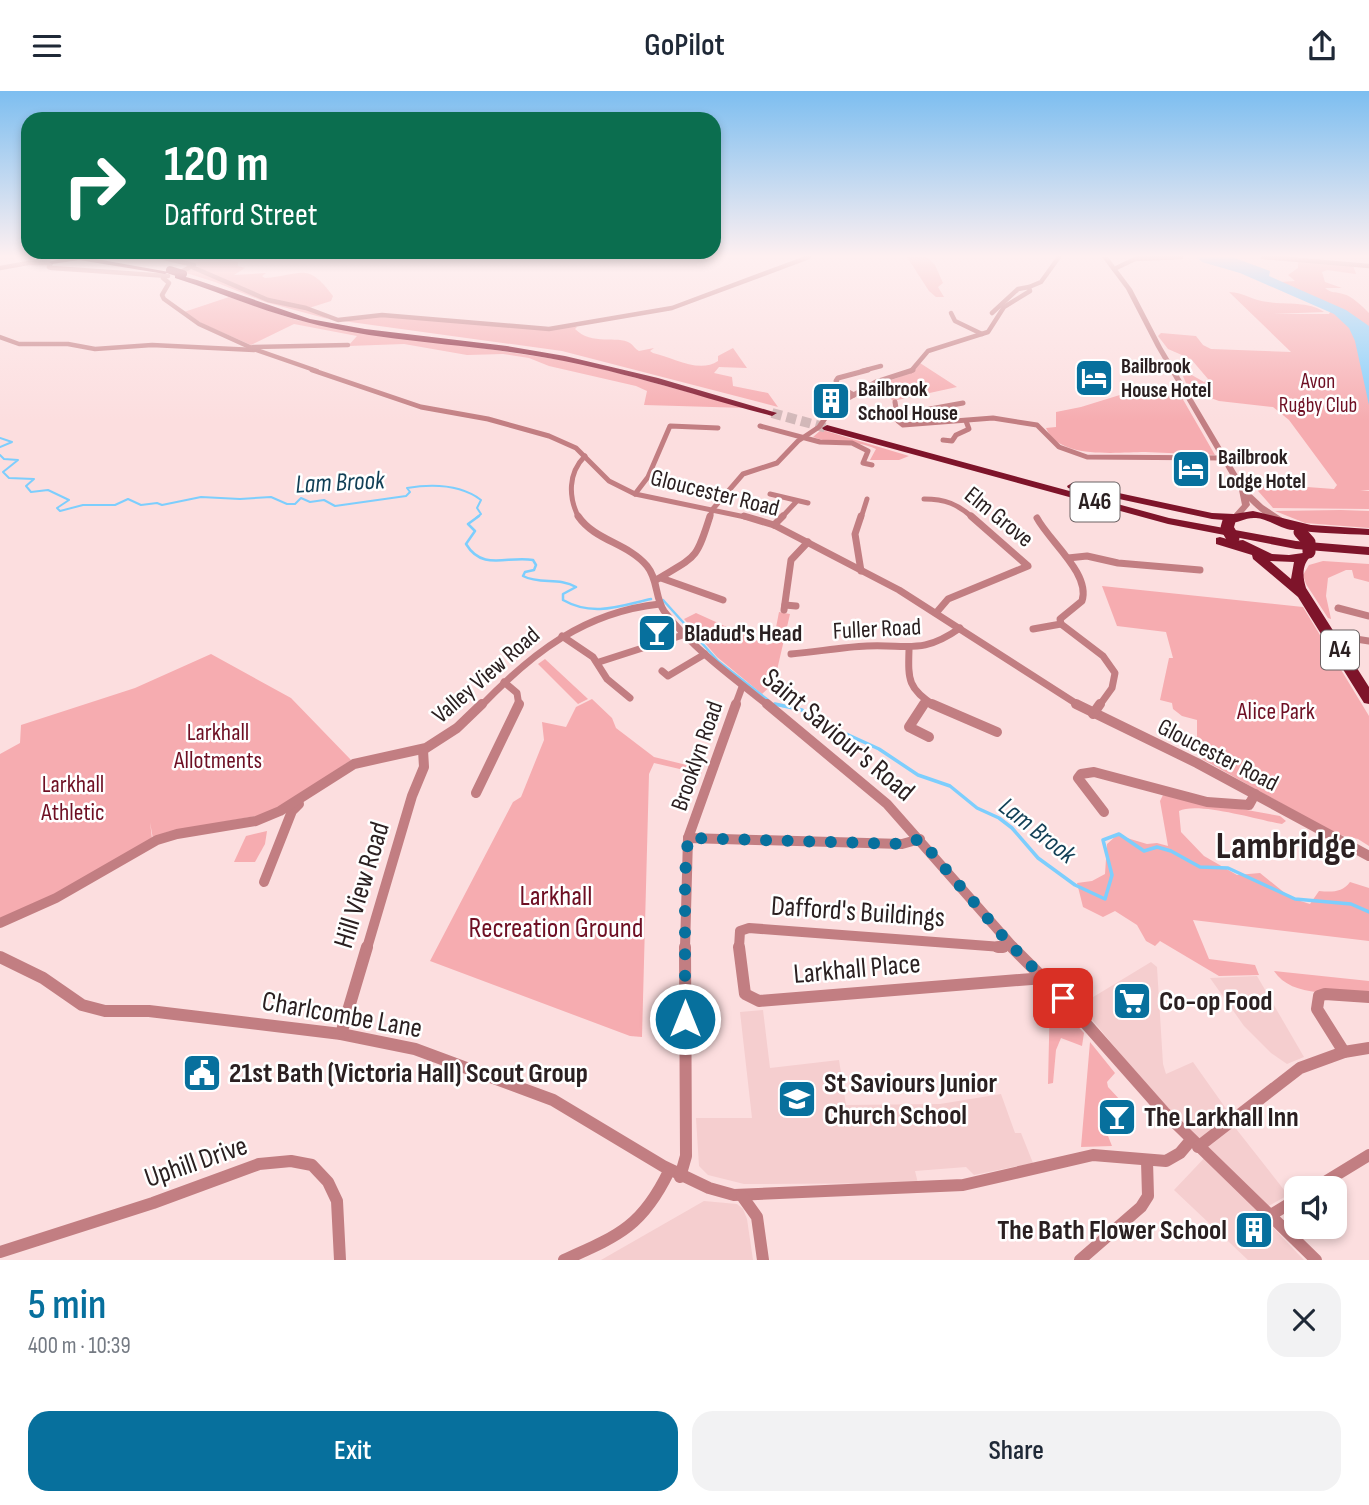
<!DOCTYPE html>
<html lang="en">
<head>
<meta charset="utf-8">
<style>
	:root { --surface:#fff; --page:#f2f2f3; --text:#1f2937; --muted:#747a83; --accent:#07709d }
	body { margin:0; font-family:"Sofia Sans Condensed",sans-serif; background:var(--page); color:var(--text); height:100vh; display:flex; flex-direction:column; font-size:26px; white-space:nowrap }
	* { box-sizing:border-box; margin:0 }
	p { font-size:23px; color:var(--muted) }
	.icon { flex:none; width:38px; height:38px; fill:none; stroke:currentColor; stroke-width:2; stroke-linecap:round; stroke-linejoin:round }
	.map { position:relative; height:1169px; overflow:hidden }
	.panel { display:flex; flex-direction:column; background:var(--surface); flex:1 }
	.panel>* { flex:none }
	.hud { position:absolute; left:21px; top:21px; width:700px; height:147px; border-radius:21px; box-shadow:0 4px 10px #0003; background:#0b6e4f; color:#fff; overflow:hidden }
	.buttons { position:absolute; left:1284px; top:1085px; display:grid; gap:14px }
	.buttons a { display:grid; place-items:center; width:63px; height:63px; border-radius:14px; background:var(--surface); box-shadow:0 4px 10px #0003; font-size:35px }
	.pin { position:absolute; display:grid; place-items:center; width:60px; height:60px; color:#fff; margin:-30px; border-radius:14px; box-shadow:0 4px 10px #0006 }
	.me { position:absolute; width:77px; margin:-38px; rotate:0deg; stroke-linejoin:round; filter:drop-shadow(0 0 5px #0008) }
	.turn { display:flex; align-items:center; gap:24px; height:147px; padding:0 28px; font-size:32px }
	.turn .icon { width:91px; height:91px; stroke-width:2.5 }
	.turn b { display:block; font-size:49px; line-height:60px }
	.round { display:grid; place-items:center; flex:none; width:74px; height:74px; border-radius:21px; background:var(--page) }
	.overview { display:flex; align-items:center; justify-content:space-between; height:119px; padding:0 28px }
	h1 { font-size:42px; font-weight:600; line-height:52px; color:var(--accent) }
	.cta { display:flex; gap:14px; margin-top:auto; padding:14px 28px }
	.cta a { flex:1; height:80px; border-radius:21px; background:var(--accent); color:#fff; font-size:28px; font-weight:600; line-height:80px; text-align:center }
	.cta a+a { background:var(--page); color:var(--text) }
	header { display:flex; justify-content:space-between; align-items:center; height:91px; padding:0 28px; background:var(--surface); font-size:32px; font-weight:600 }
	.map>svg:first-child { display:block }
	.built { fill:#f5cecf }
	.green { fill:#f6acb0 }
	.water { fill:#7dcefd }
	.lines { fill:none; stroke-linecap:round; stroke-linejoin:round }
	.stream-far2 { stroke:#7dcefd; stroke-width:2 }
	.stream-far1 { stroke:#7dcefd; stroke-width:2.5 }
	.stream { stroke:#7dcefd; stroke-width:3.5 }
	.trunk-tunnel { stroke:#d2b8b9; stroke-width:10; stroke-dasharray:10 5; stroke-linecap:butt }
	.minor-far4 { stroke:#c27e82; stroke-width:4.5 }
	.minor-far3 { stroke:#c27e82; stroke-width:5 }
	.minor-far2 { stroke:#c27e82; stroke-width:7 }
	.minor-far1 { stroke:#c27e82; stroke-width:10 }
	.minor { stroke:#c27e82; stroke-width:12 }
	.tertiary { fill:#c27e82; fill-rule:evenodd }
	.trunk { fill:#7e142a; fill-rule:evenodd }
	.trunk-bridge-far1 { stroke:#7e142a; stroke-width:8 }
	.trunk-bridge { stroke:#7e142a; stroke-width:13 }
	.route { stroke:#07709d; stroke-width:12; stroke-dasharray:0 21.6 }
	.labels { text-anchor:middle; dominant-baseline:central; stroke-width:5; stroke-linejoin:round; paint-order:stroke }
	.far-poi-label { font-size:21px; font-weight:bold; fill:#2b2021; stroke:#fff; text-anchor:start }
	.far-park-label { font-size:21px; fill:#6e0f23; stroke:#fff }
	.shield { fill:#fff; stroke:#6b6364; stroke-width:2 }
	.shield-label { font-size:23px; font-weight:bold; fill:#2b2021 }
	.street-label { font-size:24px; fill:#2b2021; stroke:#fff }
	.poi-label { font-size:24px; font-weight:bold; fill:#2b2021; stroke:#fff; text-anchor:start }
	.park-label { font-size:24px; fill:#6e0f23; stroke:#fff }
	.water-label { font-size:26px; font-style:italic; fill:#113f56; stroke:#fff }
	.near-street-label { font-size:28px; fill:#2b2021; stroke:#fff }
	.near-park-label { font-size:28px; fill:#6e0f23; stroke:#fff }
	.near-poi-label { font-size:28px; font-weight:bold; fill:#2b2021; stroke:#fff; text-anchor:start }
	.near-district-label { font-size:38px; font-weight:bold; fill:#2b2021; stroke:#fff }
</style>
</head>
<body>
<header><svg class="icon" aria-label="menu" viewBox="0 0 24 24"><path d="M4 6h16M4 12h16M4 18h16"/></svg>GoPilot<svg class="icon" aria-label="share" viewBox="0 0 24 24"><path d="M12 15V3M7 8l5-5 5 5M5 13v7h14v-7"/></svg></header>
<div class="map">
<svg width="1369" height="1169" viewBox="0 0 1369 1169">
	<rect width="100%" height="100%" fill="#fcdedf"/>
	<g class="built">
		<polygon points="1151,871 1157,876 1163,973 1166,983 1193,971 1227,1019 1237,1039 1288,1104 1258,1121 1304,1169 1248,1169 1174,1099 1210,1061 1147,995 1080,914"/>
		<polygon points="1257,885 1304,966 1287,973 1271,962 1244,935 1210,887"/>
		<polygon points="763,919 770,977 839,969 846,1014 940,1013 1001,1003 1015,1042 1021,1042 1033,1072 974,1084 966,1076 915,1080 918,1092 744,1093 708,1084 699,1075 696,1027 752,1027 740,921"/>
		<polygon points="704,1110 737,1113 743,1118 747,1128 753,1169 601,1169"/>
	</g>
	<g class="green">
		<path d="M172,166C195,166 217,166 238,171V175L245,177L234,184L266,182L262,185L265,187C303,184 307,170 333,205L331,210L309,217L328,228L265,211L215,191L183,181L200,176Z"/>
		<polygon points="907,166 927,166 935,174 943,192 938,196 944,206 936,206 929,200"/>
		<path d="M1298,171L1353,174L1356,183L1327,179L1322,181L1325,191L1342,197H1325C1332,203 1335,200 1343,203C1352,205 1362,215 1369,222V237L1281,191L1295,190L1288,184L1298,177Z"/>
		<path d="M1229,201C1244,201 1253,210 1268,211C1286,214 1308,210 1324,221L1273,223H1329L1331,219L1354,239L1369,300V399L1360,400H1369V418L1273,417L1251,392L1334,398L1337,394L1289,329L1273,316L1219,310L1189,299L1182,283H1190L1204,291L1208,288L1191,268L1168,258L1158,245L1161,242L1196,245L1203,254L1211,258L1291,261Z"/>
		<polygon points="229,206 296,229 581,272 747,317 644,314 647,300 636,295 549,275 529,267 503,263 467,264 404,253 348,255 357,245 294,233 251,254 203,233 184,221"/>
		<path d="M385,225L540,238L574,235L577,236L575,238C592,255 617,244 630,252C633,254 635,258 639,260L654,257L650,260L653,262C672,266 699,283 718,270V265L733,257L747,277L719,276L714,282L732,286L733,295L768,302L778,316L562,260L343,230Z"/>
		<path d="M920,272L957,296L893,310L886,303L865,306L860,302C877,291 910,287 920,272Z"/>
		<path d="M1123,303L1181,305L1215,364C1192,363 1169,362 1145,361C1118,361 1059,369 1046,337L1056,336V321L1081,316Z"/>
		<path d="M821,339L826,340L909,365L899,369H870L876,358C855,348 833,354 813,346Z"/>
		<polygon points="1341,419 1369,420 1369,437 1305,432 1275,420"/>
		<polygon points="1323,470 1369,473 1369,491 1354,487 1352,479 1346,479 1328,487 1326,505 1331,528 1328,527 1306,493 1303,484 1309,474"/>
		<polygon points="1102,495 1303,516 1369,625 1369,755 1358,748 1336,743 1202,668 1210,658 1197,646 1197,629 1182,625 1173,618 1172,612 1160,609 1169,567 1173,567 1166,541 1117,535"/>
		<polygon points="779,521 790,523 774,592 762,603 717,566 684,528 696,522 767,554 773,552"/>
		<polygon points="211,563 291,607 351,669 296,707 262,724 167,741 153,748 150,731 152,748 65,800 0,828 0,663 20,652 21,634 135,597"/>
		<polygon points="545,568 588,608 578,613 538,573"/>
		<polygon points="592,608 612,627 616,637 654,666 703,678 701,683 654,672 649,683 642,946 630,945 430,870 513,711 521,706 544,649 542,631 566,636 576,616"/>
		<path d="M1163,704L1280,725L1286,730L1282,733C1259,729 1197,710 1179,720L1181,741L1204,765L1237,784L1260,782L1291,807L1310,813L1319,800C1331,801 1342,802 1350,791L1369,797V850L1193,829L1209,868L1255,874L1259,884L1219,885L1160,850L1155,855L1146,850L1137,834L1115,820L1103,826L1083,816L1077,792L1092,790L1105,783L1107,753L1117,744L1147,753L1157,752L1168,755L1160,710Z"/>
		<polygon points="267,740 265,753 255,771 234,771 246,745"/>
		<path d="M1274,880L1369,890V903C1340,901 1292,908 1274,880Z"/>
		<polygon points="1050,905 1084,942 1082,955 1061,947 1056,959 1053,992 1048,993"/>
		<polygon points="1090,951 1115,982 1107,991 1108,996 1135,1025 1136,1038 1110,1037 1112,1043 1108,1045 1112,1055 1081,1056"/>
	</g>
	<polygon class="water" points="1197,166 1232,166 1270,180 1269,185 1346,219 1369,235 1369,314 1355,250 1349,237 1334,223 1240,182 1202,171"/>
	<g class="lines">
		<g class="stream-far2">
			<polyline points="0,347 12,351 0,356"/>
			<path d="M0,364L4,368L18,369L3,381L9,387L34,388L26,395L31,401L48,399L69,409L57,417L60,420L83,414H115L128,408L141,414L157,412L162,414L201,406L240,408L271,406L287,413H295L301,407L310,411L324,409L335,415L406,405L410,401L407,397C432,393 461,394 481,409L477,417L481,423L476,427"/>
		</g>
		<g class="stream-far1">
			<path d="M479,425L468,433L475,440L466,453C483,481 508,464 533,469L536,474L534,479L525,481L523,485C540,494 559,486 576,496L563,503V509C593,526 620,515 651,508"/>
			<polyline points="663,509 718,570 768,609"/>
			<polyline points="774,613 783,615"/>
		</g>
		<polyline class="stream" points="775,613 802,619 820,631 879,658 918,684 950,695 977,717 999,727 1012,737 1038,767 1075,794 1105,808 1112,784 1103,749 1119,743 1144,760 1157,756 1171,760 1200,776 1228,777 1295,808 1351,813 1369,821"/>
		<polyline class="trunk-tunnel" points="772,322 827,337"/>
		<g class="minor-far4">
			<polyline points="160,166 194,174 181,181"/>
			<polyline points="1263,166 1369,175"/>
			<polyline points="192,176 268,209 306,217 338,229 382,224 549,238 672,217 809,166"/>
			<polyline points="0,177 28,172 51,172 49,176 52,177 168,185"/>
			<polyline points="1114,178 1135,168 1181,166"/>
			<polyline points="163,187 169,192 162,204 164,208 199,233 254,258 317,280"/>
			<polyline points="951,222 955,230 982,243"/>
			<polyline points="992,222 1018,198 1029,196"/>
			<polyline points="0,246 19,253 68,253 95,258 152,254 254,259"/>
			<polyline points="253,256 348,254"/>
			<polyline points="862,280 881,275"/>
			<polyline points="911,280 928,260 988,241 1004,216 1030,200 1029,196 1041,191 1059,166"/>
		</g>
		<g class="minor-far3">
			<polyline points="312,279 421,316 488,328 549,345 576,357 609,390 635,403 750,427"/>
			<polyline points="854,304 839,296 836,290 838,287 868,279"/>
			<polyline points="895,311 898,330 903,334 993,327 1037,334 1059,356 1087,366 1224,367"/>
			<polyline points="897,324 963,312"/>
			<polyline points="760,335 820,351 852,352 868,360 863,372 872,374"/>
			<polyline points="943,349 952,350 956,344 969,338 966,330"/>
			<polyline points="635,403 648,386 670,335 718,337"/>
			<polyline points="770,403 808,412"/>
			<path d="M924,408C945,408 958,413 973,427"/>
			<path d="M579,427C568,406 568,382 585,365"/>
			<polyline points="710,427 712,419 743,383 777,372 798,350 819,336 833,316 876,291 913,279"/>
			<polyline points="781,427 796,411"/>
			<polyline points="861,427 867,408"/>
		</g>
		<g class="minor-far2">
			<path d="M578,425C595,450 628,452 647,475C658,488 655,507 664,520C692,557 733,587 769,615"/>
			<polyline points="744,425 774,434 899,499 1080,615"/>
			<path d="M1037,427C1049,450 1091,483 1082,510L1060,528L1061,533L1103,565L1115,582L1112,597L1099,615"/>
			<polyline points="774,434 783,425"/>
			<polyline points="1068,467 1087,465 1118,472 1200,479"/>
			<polyline points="861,480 855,443 861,425"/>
			<polyline points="661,487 723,509"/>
			<path d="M656,489C696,465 696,470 710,425"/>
			<polyline points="785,514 796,515"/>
			<polyline points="1338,517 1369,525"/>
			<polyline points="784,519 791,469 808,451"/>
			<polyline points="936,522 948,508 1028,475 971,425"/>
			<polyline points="1033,538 1061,533"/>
			<polyline points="562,545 593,566 607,588 630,607"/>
			<polyline points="1343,546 1369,550"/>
			<path d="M909,559C908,589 908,598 935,615"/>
			<path d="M791,563C816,561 842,556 867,555C908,553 922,564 960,537"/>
			<polyline points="599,571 686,543"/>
			<polyline points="662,580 668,585 705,563"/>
			<polyline points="504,591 517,602 519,615"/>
			<path d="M481,615C532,562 584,521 660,513"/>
			<polyline points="735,615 742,596"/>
			<polyline points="923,615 926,610"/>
		</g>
		<g class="minor-far1">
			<polyline points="767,613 887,713 1014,857"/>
			<polyline points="924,613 909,636 929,646"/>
			<polyline points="932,613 997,641"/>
			<polyline points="1076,613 1197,672 1369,765"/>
			<polyline points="1093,623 1100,613"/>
			<polyline points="476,702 519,613"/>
			<polyline points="1104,721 1078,687 1081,683 1094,681 1207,711 1249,714 1255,703"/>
			<polyline points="688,747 902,753 920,748"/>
			<polyline points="264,791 292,720 299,713"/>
			<polyline points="0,832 56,807 157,749 177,743 256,730 280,720 354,673 426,657 457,637 482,613"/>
			<polyline points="367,857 412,705 424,676 423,659"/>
			<polyline points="685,857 688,747 736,613"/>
			<polyline points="739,857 740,840 749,837 1002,856 1006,855 1007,850"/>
		</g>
		<g class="minor">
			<polyline points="739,856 745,903 759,910 1044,887"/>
			<polyline points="998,856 1003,856"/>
			<polyline points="1012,856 1065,909 1164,1021 1316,1169"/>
			<polyline points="0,866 43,887 82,914 105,920 149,920 341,943 415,958 553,1009 663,1075 709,1097 734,1104 963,1094 1093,1064 1166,1070 1180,1062 1191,1049"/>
			<polyline points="341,943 367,856"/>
			<polyline points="1344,961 1317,918 1319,905 1325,903 1369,906"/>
			<polyline points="1198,1056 1300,977 1344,961 1369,957"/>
			<polyline points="680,1086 686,1065 685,856"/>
			<polyline points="1315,1097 1369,1064"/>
			<polyline points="742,1105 757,1126 763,1169"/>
			<polyline points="1271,1124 1297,1108"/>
			<polyline points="0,1161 153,1112 259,1073 291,1070 312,1074 328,1091 337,1110 340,1169"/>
			<path d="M564,1169C618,1145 642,1136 669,1080"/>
			<polyline points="1080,1169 1141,1116 1148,1105 1147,1070"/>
		</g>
		<path class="tertiary" d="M1102,166H1108L1132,198L1162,256L1246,398L1263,414L1284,428V432C1272,432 1258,419 1249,410L1250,414L1239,427H1233L1232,425L1242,414L1239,399L1156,256L1126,198Z"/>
		<g class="trunk">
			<polygon points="69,166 85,166 169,181 165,183 79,169 52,173 49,171"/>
			<path d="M175,183L197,189L310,228L365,238L507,255L565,265L658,287L777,322L772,325C693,304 617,278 536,265C460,252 381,251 306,231C261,220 219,201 175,187Z"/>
			<polygon points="827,334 1169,427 1296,450 1369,456 1369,464 1296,458 1168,433 824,339 822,337"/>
			<path d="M1072,392L1212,422L1234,423L1253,420L1311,434L1369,438V444C1344,443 1317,442 1293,439C1280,438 1269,428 1256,427C1244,426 1236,434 1225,432L1224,429L1212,428L1068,397L1067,395Z"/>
			<path d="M1220,446L1234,450L1243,449L1272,463L1289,464L1310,461L1312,464C1302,473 1302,484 1306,497L1369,596V613L1364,612L1298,506L1253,468L1252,464L1216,453V447ZM1270,470L1294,471L1291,488Z"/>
		</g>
		<polyline class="trunk-bridge-far1" points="170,179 183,183"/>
		<g class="trunk-bridge">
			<polyline points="1229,430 1227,437 1233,447"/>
			<polyline points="1300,441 1309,451 1309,461"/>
		</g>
	</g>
	<linearGradient id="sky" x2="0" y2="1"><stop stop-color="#7dbef0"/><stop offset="0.5" stop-color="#fef0f1"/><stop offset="1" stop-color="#fef0f1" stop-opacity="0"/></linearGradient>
	<rect width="1369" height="330" fill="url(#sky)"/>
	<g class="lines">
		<polyline class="route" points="685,928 685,784 688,747 902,753 920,748 1007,850 1063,907"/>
	</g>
	<defs>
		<g id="hotel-square" transform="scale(2.0125)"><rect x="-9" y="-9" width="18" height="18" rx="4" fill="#07709d" stroke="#fff"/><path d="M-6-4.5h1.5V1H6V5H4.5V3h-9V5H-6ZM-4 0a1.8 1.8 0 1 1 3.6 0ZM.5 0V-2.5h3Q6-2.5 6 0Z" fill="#fff"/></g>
		<g id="building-square" transform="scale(2.0125)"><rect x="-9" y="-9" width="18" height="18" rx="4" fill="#07709d" stroke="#fff"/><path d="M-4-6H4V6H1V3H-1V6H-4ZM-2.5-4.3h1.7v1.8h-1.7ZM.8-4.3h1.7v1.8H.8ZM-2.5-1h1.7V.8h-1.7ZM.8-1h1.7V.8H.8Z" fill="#fff"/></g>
		<g id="bar-square" transform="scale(2.0125)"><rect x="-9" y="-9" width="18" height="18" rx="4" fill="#07709d" stroke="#fff"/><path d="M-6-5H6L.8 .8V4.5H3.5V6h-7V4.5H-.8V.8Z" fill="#fff"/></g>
		<g id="supermarket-square" transform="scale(2.0125)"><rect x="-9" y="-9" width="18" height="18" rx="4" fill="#07709d" stroke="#fff"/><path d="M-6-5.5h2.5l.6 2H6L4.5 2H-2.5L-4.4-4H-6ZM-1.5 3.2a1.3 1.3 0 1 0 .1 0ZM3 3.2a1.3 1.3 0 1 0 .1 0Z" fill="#fff"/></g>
		<g id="civic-square" transform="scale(2.0125)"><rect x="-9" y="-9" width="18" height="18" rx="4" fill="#07709d" stroke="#fff"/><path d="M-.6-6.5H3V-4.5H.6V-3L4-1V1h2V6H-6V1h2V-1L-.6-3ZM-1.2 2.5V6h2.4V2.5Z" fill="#fff"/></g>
		<g id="school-square" transform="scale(2.0125)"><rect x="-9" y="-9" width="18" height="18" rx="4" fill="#07709d" stroke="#fff"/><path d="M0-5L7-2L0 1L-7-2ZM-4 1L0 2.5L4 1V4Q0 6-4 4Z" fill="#fff"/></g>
	</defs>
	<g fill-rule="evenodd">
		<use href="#hotel-square" x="1094" y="287"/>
		<use href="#building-square" x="831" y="310"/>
		<use href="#hotel-square" x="1191" y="378"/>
		<use href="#bar-square" x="657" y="542"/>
		<use href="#supermarket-square" x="1132" y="910"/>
		<use href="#civic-square" x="202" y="982"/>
		<use href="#school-square" x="797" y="1008"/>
		<use href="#bar-square" x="1117" y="1026"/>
		<use href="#building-square" x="1254" y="1139"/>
	</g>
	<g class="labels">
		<g class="far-poi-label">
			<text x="1121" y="275">Bailbrook<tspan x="1121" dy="24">House Hotel</tspan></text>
			<text x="858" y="298">Bailbrook<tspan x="858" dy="24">School House</tspan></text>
			<text x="1218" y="366">Bailbrook<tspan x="1218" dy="24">Lodge Hotel</tspan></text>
		</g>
		<g class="far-park-label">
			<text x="1318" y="290">Avon<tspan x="1318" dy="24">Rugby Club</tspan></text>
		</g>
		<g class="shield">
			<rect x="1070.5" y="391.5" width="49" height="39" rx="5"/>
			<rect x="1321" y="539.5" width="38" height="39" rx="5"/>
		</g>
		<g class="shield-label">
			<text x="1095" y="411">A46</text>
			<text x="1340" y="559">A4</text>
		</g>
		<g class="street-label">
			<text transform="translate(715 402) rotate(14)">Gloucester Road</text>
			<text transform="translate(999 426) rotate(39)">Elm Grove</text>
			<text transform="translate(877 538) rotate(-3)">Fuller Road</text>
			<text transform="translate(486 584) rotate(-41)">Valley View Road</text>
			<text transform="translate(1218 664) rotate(27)">Gloucester Road</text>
			<text transform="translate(697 665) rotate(-71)">Brooklyn Road</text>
		</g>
		<g class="poi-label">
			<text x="684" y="542">Bladud's Head</text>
		</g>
		<g class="park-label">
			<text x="1276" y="620">Alice Park</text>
			<text x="218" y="641">Larkhall<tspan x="218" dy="28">Allotments</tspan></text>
			<text x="73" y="693">Larkhall<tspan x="73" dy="28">Athletic</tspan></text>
		</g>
		<g class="water-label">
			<text transform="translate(340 392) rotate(-3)">Lam Brook</text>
			<text transform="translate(1037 740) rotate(38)">Lam Brook</text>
		</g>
		<g class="near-street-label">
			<text transform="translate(838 644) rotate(40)">Saint Saviour's Road</text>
			<text transform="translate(362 794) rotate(-73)">Hill View Road</text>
			<text transform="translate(858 821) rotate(4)">Dafford's Buildings</text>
			<text transform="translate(857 878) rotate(-5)">Larkhall Place</text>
			<text transform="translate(342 924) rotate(10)">Charlcombe Lane</text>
			<text transform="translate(196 1071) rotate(-19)">Uphill Drive</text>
		</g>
		<g class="near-park-label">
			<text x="556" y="805">Larkhall<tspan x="556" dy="32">Recreation Ground</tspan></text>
		</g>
		<g class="near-poi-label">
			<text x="1159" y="910">Co-op Food</text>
			<text x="229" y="982">21st Bath (Victoria Hall) Scout Group</text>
			<text x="824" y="992">St Saviours Junior<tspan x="824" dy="32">Church School</tspan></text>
			<text x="1144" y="1026">The Larkhall Inn</text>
			<text x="1227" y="1139" text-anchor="end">The Bath Flower School</text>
		</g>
		<g class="near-district-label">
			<text x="1286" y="755">Lambridge</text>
		</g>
	</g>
</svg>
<div class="buttons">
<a><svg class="icon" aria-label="sound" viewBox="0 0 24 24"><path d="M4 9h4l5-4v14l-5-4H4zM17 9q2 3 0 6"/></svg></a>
</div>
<div class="pin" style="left:1063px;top:907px;background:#d93025"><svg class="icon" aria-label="arrive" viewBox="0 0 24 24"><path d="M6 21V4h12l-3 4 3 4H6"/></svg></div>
<svg class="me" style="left:685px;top:928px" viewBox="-20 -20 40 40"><circle r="17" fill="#07709d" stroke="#fff" stroke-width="3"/><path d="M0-11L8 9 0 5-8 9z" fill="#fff"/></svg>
<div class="hud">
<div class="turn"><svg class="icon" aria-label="right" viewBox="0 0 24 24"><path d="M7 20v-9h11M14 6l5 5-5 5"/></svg><div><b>120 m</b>Dafford Street</div></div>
</div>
</div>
<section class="panel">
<div class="overview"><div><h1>5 min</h1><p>400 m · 10:39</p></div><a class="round"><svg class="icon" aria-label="close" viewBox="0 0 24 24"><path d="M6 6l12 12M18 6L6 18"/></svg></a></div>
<div class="cta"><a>Exit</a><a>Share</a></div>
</section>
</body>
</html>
